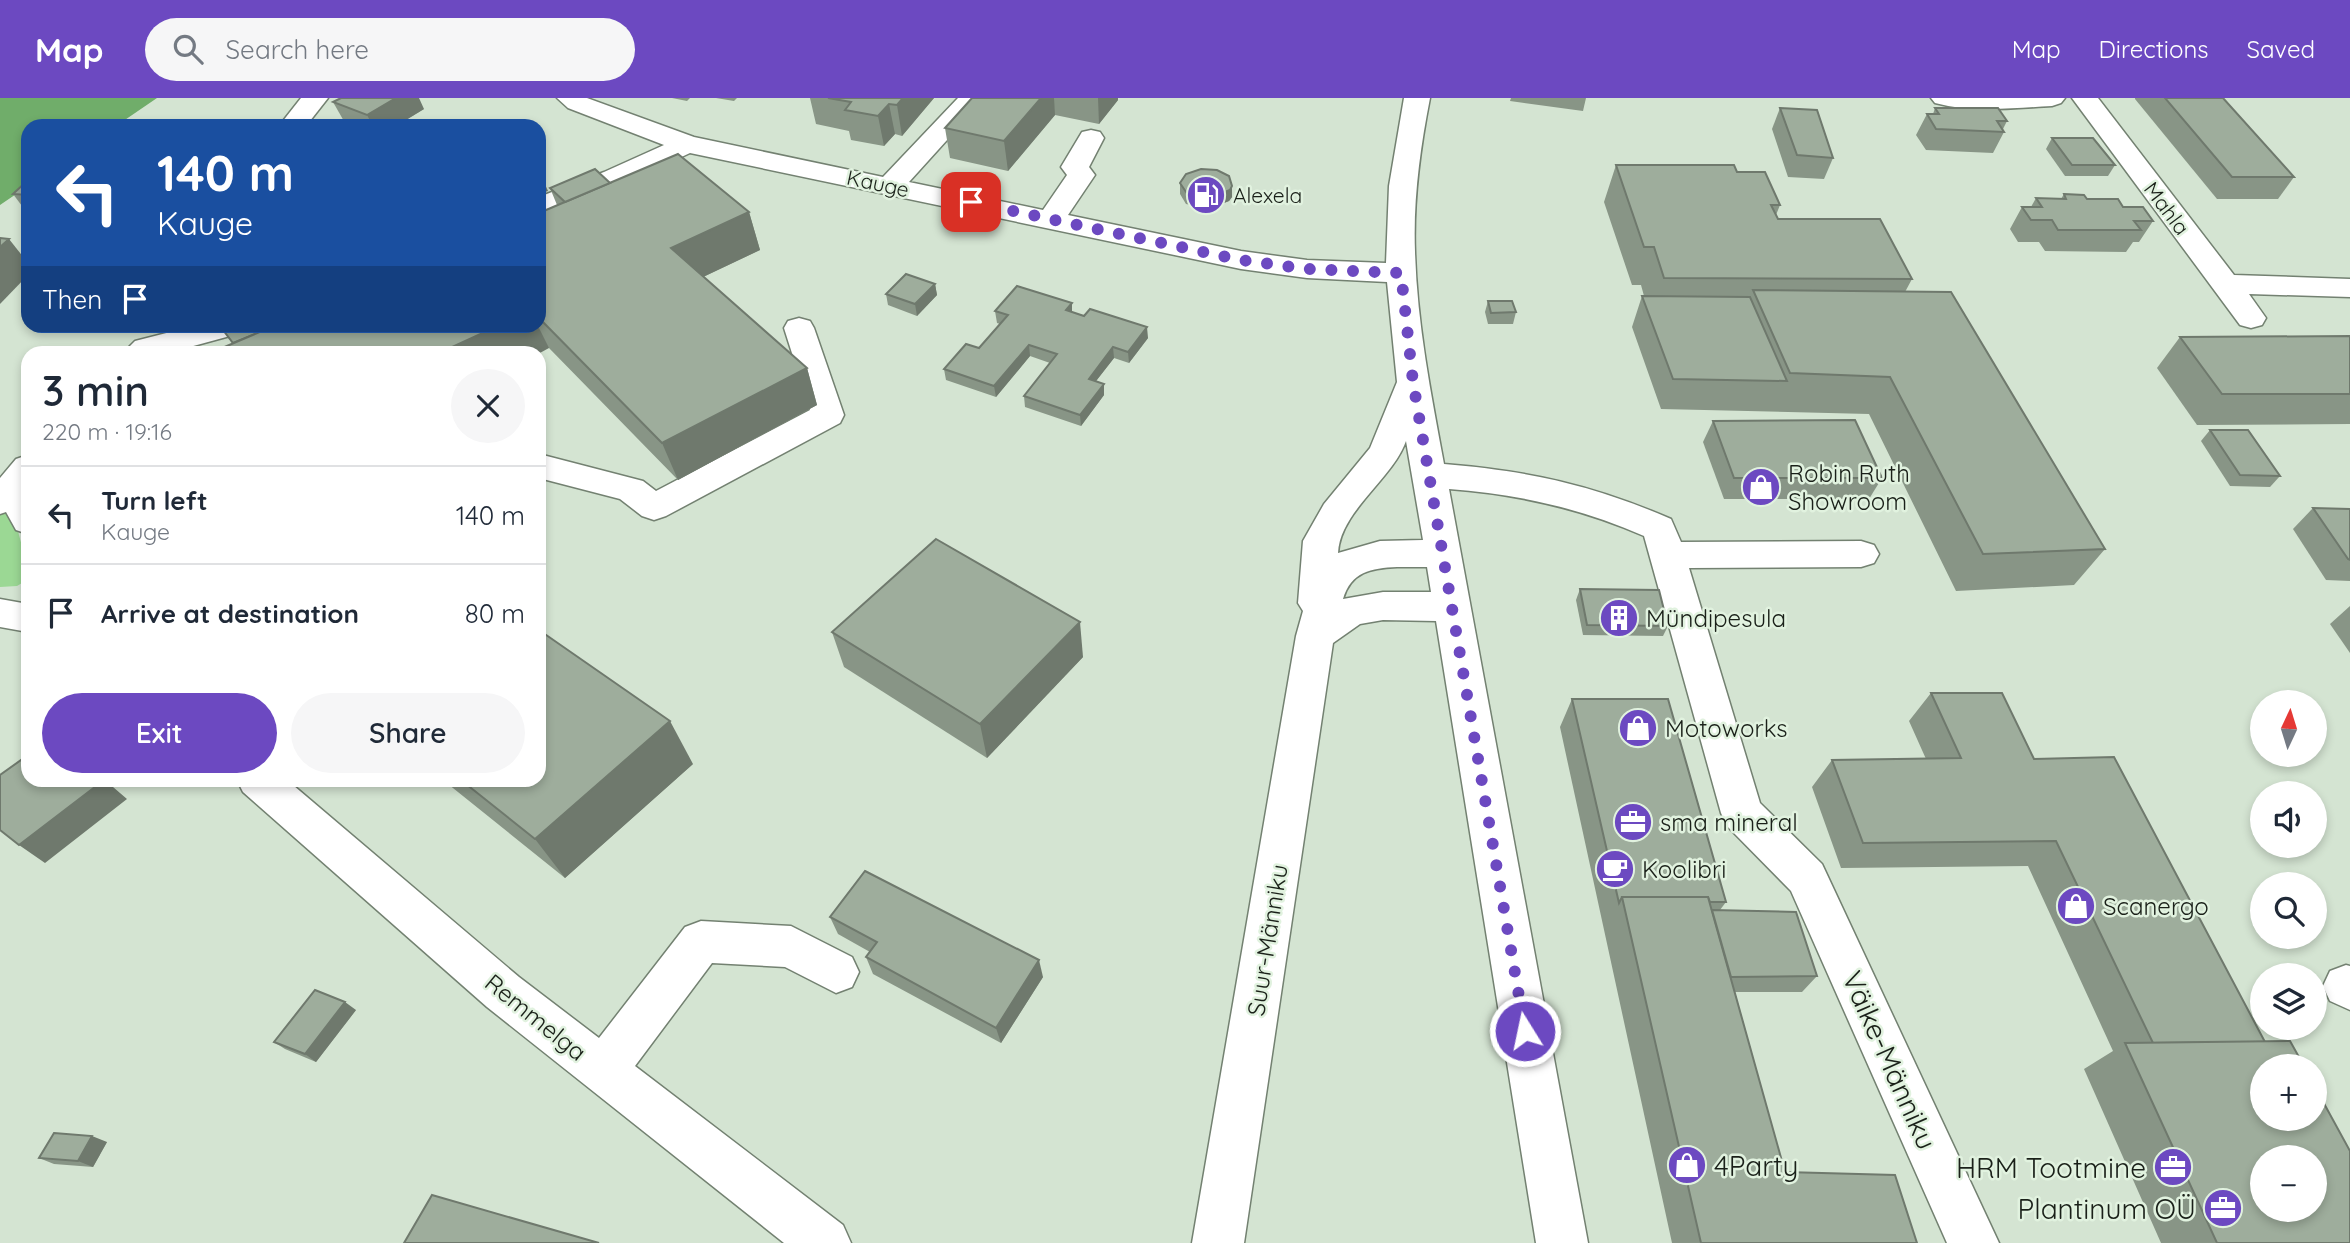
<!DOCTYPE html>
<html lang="en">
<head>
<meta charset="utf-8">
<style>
	:root { --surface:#fff; --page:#f6f6f7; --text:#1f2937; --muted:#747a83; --line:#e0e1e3; --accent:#6c49c1 }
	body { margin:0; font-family:Quicksand,sans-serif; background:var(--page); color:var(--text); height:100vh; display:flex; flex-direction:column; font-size:26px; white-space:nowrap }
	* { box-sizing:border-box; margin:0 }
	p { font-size:23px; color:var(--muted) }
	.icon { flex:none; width:38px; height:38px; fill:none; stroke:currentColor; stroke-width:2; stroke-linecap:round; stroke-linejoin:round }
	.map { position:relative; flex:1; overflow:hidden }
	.sheet { position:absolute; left:21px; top:248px; width:525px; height:441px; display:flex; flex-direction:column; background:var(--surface); border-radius:21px; box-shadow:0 4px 10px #0003 }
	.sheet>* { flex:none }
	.guide { position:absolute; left:21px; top:21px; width:525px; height:214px; border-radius:21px; box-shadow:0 4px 10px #0003; background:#1a4fa0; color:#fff; overflow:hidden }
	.needle { width:46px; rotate:4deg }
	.buttons { position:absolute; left:2250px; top:592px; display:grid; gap:14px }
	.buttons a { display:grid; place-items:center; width:77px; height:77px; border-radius:50%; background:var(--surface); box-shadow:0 4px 10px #0003; font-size:35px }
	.pin { position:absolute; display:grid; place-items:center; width:60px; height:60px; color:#fff; margin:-30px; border-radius:14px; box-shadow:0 4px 10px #0006 }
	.me { position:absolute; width:77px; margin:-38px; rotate:350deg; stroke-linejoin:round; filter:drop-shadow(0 0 5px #0008) }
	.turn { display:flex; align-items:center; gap:24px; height:147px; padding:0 21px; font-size:32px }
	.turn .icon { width:91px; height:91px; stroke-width:2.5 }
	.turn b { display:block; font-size:49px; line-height:60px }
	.then { display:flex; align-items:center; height:66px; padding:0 21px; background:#0003; gap:14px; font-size:26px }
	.round { display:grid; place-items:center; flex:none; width:74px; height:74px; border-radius:37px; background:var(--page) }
	.overview { display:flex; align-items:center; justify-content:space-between; height:119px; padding:0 21px }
	h1 { font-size:42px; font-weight:600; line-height:52px }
	.action { display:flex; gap:14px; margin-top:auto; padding:14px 21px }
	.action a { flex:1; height:80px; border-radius:42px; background:var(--accent); color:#fff; font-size:28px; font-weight:600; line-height:80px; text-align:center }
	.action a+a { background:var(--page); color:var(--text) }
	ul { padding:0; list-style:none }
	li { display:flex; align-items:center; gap:21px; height:98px; padding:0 21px; border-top:2px solid var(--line) }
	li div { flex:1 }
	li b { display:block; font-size:26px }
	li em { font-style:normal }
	header { display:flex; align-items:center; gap:42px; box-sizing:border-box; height:98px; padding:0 35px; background:var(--accent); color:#fff }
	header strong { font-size:33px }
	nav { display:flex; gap:38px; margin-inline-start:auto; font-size:24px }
	.search { width:490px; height:63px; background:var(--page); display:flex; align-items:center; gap:18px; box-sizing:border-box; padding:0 24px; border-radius:38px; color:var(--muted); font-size:26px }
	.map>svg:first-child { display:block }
	.green { fill:#9bd894 }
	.forest { fill:#70ad6a }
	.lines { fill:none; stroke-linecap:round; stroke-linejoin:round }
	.minor-casing { stroke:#738171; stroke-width:3 }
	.minor { fill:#fff; fill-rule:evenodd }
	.wall { fill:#889586 }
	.shaded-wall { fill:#6f796d }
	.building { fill:#9ead9c; stroke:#6f796d; stroke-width:2; fill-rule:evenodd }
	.route { stroke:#6c49c1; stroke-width:12; stroke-dasharray:0 21.6 }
	.labels { text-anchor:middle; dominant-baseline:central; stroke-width:5; stroke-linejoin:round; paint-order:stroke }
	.far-street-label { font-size:21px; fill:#1a2019; stroke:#e1f2df }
	.far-poi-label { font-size:21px; fill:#1a2019; stroke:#e1f2df; text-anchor:start }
	.poi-label { font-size:24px; fill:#1a2019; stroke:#e1f2df; text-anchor:start }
	.street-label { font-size:24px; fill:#1a2019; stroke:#e1f2df }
	.near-street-label { font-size:28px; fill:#1a2019; stroke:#e1f2df }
	.near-poi-label { font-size:28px; fill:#1a2019; stroke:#e1f2df; text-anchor:end }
</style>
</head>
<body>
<header>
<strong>Map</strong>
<div class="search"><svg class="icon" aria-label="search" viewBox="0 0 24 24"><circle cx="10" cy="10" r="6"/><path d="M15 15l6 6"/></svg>Search here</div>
<nav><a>Map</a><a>Directions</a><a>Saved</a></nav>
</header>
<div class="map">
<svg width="2350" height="1145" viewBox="0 0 2350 1145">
	<rect width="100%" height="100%" fill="#d4e4d2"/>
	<polygon class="green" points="9,411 14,418 28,471 27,482 17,488 0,489 0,415"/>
	<polygon class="forest" points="0,0 157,0 116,28 28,28 28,88 0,107"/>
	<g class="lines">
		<g class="minor-casing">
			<g id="minor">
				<polygon points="301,0 328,0 306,28 279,28"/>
				<path d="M557,0H587L694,39L883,79L958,0H985L909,84L1043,112L1067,77L1061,69L1082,34L1091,32L1100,34L1104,40L1089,69L1095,77L1068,117L1241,153L1307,162L1386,165L1389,88L1404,0H1430C1420,51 1413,102 1415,154C1417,225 1431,296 1444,366C1529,373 1593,387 1671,421L1681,444L1861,443L1874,447L1879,456L1874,465L1861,469L1689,470L1760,705L1822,766L1999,1145H1947L1791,793L1727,728L1721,715L1644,438C1580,410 1518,396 1449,391L1588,1145H1536L1436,523L1383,522L1360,526L1333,545L1244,1145H1192L1296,538L1303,513L1298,505L1303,443L1324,406L1370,350L1397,284L1387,184L1307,180L1241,171L690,55L624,86L539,117V99L604,74L664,47L568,10ZM1406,343L1423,442L1380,443L1338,455C1340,413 1392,382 1406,343ZM1397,469H1427L1431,494H1383L1343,501C1351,474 1371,470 1397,469Z"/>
				<path d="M1931,0H2065L2061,5L2052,8C2013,10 1973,15 1935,5Z"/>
				<polygon points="2072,0 2098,0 2234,177 2350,181 2350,199 2249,196 2266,220 2262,227 2251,230 2240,227"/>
				<polygon points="799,220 810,223 814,230 844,317 840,325 666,418 654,422 642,418 620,401 539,380 539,356 643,383 656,393 810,312 784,230 788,223"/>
				<polygon points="194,228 245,228 241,235 164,256 122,256 135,243"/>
				<polygon points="28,357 28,436 16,432 6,414 0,416 0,380 16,361"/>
				<polygon points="0,501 28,506 28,534 0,529"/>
				<polygon points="237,682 287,682 519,879 599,940 685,829 701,823 791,828 852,859 859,874 852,889 836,895 785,869 712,865 635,968 843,1127 851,1145 784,1145 487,909 243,694"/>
				<polygon points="2346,867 2350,868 2350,912 2330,903 2323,888 2330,873"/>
			</g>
		</g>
		<use href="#minor" class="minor"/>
	</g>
	<g class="wall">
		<polygon points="672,0 690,0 687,3"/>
		<polygon points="716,0 737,0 734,3"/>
		<polygon points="810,0 934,0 902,38 895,36 884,48 851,42 849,33 816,26"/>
		<polygon points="972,0 1118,0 1118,2 1099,26 1055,17 1008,73 950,60 945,30"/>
		<polygon points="1511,0 1586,0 1583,13 1510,3"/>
		<polygon points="2135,0 2223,0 2294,79 2278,101 2217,101 2135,1"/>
		<polygon points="333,4 424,11 396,28 352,28 345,25"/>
		<polygon points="1780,10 1833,60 1824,81 1788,79 1772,31"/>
		<polygon points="1935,10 2007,23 2003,31 2004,34 1993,55 1926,52 1916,37 1927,16 1933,16"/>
		<polygon points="2052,40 2115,67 2108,78 2065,78 2046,51"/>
		<polygon points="1616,67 1737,74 1780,107 1776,117 1778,121 1912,181 1905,194 2105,451 2074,487 1956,493 1869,316 1661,311 1632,229 1642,198 1644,198 1641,187 1632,187 1604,104"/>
		<polygon points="28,82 28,116 13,96"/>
		<polygon points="610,85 749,114 760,152 703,179 807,270 817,307 678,382 549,250 232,245 220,228 539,228 539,115 557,107 550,90"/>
		<polygon points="1180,85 1232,88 1232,99 1229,103 1209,111 1186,106 1180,96"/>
		<polygon points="2064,96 2123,109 2153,123 2139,144 2133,144 2126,154 2045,153 2039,144 2018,144 2010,131 2022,109 2031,109 2036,100 2061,101"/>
		<polygon points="935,186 937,197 917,218 888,207 886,196"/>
		<polygon points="1488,203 1516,214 1513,226 1488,226 1485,214"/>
		<polygon points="1072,205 1072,214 1148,240 1129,265 1114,260 1096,283 1104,297 1081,328 1025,309 1024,298 1050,265 1030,258 996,299 946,282 944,271 979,250 1000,226 997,225 995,213"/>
		<polygon points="2350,238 2350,326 2197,327 2157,270 2180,239"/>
		<polygon points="1713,323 1882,380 1869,401 1724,401 1703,344"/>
		<polygon points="2210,332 2280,378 2270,389 2230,388 2201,343"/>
		<polygon points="2313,410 2350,411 2350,483 2326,482 2293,431"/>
		<polygon points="1580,491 1668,528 1663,538 1583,537 1576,502"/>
		<polygon points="2350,508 2350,555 2330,526"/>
		<polygon points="832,534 1083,559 987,660 844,569"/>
		<polygon points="1931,595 2034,661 2350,1145 2161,1145 2084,971 2113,953 2028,768 1841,770 1812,689 1832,662 1926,661 1909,623"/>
		<polygon points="1572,601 1726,804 1720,812 1817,878 1802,894 1735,894 1785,1074 1917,1145 1672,1145 1560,629"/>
		<polygon points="693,666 565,780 443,682 539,682"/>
		<polygon points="830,819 1043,879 1001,945 873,876 866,859 870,854 838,836"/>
		<polygon points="356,912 316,964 285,951 274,944"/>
		<polygon points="107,1044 93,1069 54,1066 39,1060"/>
	</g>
	<g class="shaded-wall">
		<polygon points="396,0 419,0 424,11 396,28 373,28 367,17"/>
		<polygon points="903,0 934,0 902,38 897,7"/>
		<polygon points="1041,0 1054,0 1055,17 1008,73 1004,43"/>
		<polygon points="1098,0 1118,0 1118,2 1099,26"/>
		<polygon points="889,6 895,36 884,48 878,18"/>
		<polygon points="539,73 548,93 539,96"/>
		<polygon points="1232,88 1232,99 1229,103 1209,111 1209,100"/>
		<polygon points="749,114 760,152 684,188 671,150"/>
		<polygon points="9,141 28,165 28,177 0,206 0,149"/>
		<polygon points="935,186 937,197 917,218 915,206"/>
		<polygon points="1072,205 1072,216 1066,212"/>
		<polygon points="498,228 538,228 549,250 538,256 437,256"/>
		<polygon points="1147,229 1148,240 1129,265 1128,254"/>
		<polygon points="1029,247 1030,258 996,299 994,288"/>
		<polygon points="1113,249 1114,260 1089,292 1089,281"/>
		<polygon points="807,270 817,307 678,382 662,345"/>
		<polygon points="1104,286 1104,297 1081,328 1080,317"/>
		<polygon points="1080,524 1083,559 987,660 980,626"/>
		<polygon points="670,623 693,666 565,780 535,741"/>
		<polygon points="103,682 118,682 119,684 113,689 127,701 45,765 19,747"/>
		<polygon points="1039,862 1043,879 1001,945 996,930"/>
		<polygon points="345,904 356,912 316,964 305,956"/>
		<polygon points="92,1038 107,1044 93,1069 78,1063"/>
	</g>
	<g class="building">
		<polygon points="341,0 396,0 367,17 333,4"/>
		<polygon points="828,0 903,0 897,7 889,6 878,18 845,12 851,4"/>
		<polygon points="972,0 1041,0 1004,43 945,30"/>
		<polygon points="2165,0 2223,0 2294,79 2232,79"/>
		<polygon points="1780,10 1817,12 1833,60 1797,57"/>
		<polygon points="1935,10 1998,10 2007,23 1997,23 2004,34 1936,31 1927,16 1939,16"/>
		<polygon points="91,22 173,25 171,28 85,28"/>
		<polygon points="2052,40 2093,40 2115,67 2072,67"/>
		<polygon points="678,56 749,114 671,150 807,270 662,345 539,220 539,115"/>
		<polygon points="1616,67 1734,67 1737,74 1765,74 1780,107 1771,107 1778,121 1880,121 1912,181 1664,180 1654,149 1644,149"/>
		<polygon points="595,71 610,85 565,104 550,90"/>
		<polygon points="1201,71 1217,72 1229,78 1232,88 1230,92 1209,100 1186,94 1180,85 1186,76"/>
		<polygon points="28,82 28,97 13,96"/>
		<polygon points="2064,96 2084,97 2087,101 2118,101 2123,109 2143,109 2153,123 2134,123 2141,132 2058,132 2052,122 2031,122 2022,109 2042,109 2036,100 2066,101"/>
		<polygon points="0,140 9,141 0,149"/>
		<polygon points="906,176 935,186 915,206 886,196"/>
		<polygon points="1017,188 1072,205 1066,212 1084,218 1090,211 1147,229 1128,254 1113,249 1089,281 1104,286 1080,317 1024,298 1057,256 1029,247 994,288 944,271 966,246 979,250 1008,217 995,213"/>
		<polygon points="1753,192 1951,194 2105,451 1983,456 1890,279 1790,275"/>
		<polygon points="1642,198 1750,199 1787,283 1673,281"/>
		<polygon points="1488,203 1512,203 1516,214 1491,215"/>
		<polygon points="220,228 274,228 233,245"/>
		<polygon points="274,228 498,228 437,256 208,256"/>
		<polygon points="2350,238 2350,296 2222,296 2180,239"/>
		<polygon points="1855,322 1882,380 1734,380 1713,323"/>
		<polygon points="2210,332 2248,332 2280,378 2240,377"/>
		<polygon points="2313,410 2350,411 2350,462 2348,461"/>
		<polygon points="936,441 1080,524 980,626 832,534"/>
		<polygon points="1580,491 1659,492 1668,528 1587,527"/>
		<polygon points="539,532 670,623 535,741 461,682 539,682"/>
		<polygon points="1931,595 2002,595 2034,661 2114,659 2265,944 2153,945 2056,743 1863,745 1832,662 1961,660"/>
		<polygon points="1572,601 1668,601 1726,804 1710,804 1708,799 1622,799 1619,805"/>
		<polygon points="28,657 28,682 104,682 19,747 0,732 0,677"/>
		<polygon points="865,773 1039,862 996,930 866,859 877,844 830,819"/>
		<polygon points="1622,799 1708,799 1785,1074 1895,1077 1917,1145 1701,1145"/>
		<polygon points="1712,812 1796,814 1817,878 1731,879"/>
		<polygon points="315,892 345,904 305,956 274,944"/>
		<path d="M2290,943L2304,968H2263V1020H2315V989L2350,1053V1145H2217L2125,945ZM2263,1059H2315V1111H2263Z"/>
		<polygon points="54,1035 92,1038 78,1063 39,1060"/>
		<polygon points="432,1097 599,1145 404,1145"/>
	</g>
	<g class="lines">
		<polyline class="route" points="971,104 1241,162 1307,171 1401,175 1413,284 1525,933"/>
	</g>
	<defs>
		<g id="fuel-disc" transform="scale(2.0125)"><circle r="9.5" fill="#6c49c1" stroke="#e1f2df"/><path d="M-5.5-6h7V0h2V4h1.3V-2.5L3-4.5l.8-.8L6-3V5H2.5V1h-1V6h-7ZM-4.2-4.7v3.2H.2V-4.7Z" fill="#fff"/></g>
		<g id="shop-disc" transform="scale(2.0125)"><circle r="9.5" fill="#6c49c1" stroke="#e1f2df"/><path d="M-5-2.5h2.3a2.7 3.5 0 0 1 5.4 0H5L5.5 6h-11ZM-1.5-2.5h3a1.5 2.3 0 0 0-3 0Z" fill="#fff"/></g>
		<g id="building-disc" transform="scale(2.0125)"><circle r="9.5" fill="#6c49c1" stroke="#e1f2df"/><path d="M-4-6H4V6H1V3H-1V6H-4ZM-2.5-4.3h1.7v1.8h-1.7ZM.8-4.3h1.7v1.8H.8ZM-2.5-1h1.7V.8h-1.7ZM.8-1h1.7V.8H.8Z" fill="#fff"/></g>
		<g id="office-disc" transform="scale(2.0125)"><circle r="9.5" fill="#6c49c1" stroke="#e1f2df"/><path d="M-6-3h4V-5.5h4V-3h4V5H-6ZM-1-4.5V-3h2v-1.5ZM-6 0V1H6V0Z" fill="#fff"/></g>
		<g id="cafe-disc" transform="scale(2.0125)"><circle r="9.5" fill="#6c49c1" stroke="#e1f2df"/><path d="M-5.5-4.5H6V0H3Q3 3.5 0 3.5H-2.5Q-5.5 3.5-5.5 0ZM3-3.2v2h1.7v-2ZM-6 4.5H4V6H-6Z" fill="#fff"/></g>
	</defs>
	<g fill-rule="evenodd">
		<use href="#fuel-disc" x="1206" y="97"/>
		<use href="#shop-disc" x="1761" y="389"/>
		<use href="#building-disc" x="1619" y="520"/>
		<use href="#shop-disc" x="1638" y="630"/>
		<use href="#office-disc" x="1633" y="724"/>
		<use href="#cafe-disc" x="1615" y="771"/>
		<use href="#shop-disc" x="2076" y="808"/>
		<use href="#shop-disc" x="1687" y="1067"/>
		<use href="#office-disc" x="2173" y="1069"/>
		<use href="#office-disc" x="2223" y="1110"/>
	</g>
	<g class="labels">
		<g class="far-street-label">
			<text transform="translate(878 85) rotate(12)">Kauge</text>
			<text transform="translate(2167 110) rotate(53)">Mahla</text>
		</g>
		<g class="far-poi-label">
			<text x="1233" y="97">Alexela</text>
		</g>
		<g class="poi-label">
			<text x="1788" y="375">Robin Ruth<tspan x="1788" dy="28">Showroom</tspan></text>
			<text x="1646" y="520">Mündipesula</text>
			<text x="1665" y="630">Motoworks</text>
			<text x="1660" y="724">sma mineral</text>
			<text x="1642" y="771">Koolibri</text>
			<text x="2103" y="808">Scanergo</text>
		</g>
		<g class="street-label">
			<text transform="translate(1267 842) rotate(-81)">Suur-Männiku</text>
			<text transform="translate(536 919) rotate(39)">Remmelga</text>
		</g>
		<g class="near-street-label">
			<text transform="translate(1890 962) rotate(66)">Väike-Männiku</text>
		</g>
		<g class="near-poi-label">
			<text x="1714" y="1067" text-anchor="start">4Party</text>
			<text x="2146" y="1069">HRM Tootmine</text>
			<text x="2196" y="1110">Plantinum OÜ</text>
		</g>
	</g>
</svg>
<div class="buttons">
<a><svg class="needle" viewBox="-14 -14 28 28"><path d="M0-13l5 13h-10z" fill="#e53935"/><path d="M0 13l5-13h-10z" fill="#747a83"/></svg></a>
<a><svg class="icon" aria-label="sound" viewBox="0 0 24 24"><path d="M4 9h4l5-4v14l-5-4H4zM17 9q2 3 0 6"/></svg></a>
<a><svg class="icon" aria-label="search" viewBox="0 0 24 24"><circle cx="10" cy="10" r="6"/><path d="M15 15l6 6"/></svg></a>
<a><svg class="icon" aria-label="layers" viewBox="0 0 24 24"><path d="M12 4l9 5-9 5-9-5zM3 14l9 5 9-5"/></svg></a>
<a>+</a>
<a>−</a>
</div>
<div class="pin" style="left:971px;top:104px;background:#d93025"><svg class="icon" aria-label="arrive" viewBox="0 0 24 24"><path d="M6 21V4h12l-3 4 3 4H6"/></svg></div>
<svg class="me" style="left:1525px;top:933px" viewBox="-20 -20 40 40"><circle r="17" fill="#6c49c1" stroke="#fff" stroke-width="3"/><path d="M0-11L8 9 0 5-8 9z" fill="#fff"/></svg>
<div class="guide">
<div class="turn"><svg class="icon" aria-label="left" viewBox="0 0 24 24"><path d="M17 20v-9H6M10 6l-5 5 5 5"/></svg><div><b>140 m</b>Kauge</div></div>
<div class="then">Then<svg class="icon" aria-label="arrive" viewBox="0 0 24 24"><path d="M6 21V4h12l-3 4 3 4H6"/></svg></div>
</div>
<section class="sheet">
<div class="overview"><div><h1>3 min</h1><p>220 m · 19:16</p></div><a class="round"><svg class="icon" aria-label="close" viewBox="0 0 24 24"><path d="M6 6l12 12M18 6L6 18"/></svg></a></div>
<ul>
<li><svg class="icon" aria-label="left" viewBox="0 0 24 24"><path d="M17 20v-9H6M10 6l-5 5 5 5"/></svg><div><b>Turn left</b><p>Kauge</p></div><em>140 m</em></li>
<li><svg class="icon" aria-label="arrive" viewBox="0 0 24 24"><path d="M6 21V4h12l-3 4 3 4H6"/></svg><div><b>Arrive at destination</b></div><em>80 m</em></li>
</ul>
<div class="action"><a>Exit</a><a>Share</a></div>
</section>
</div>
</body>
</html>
